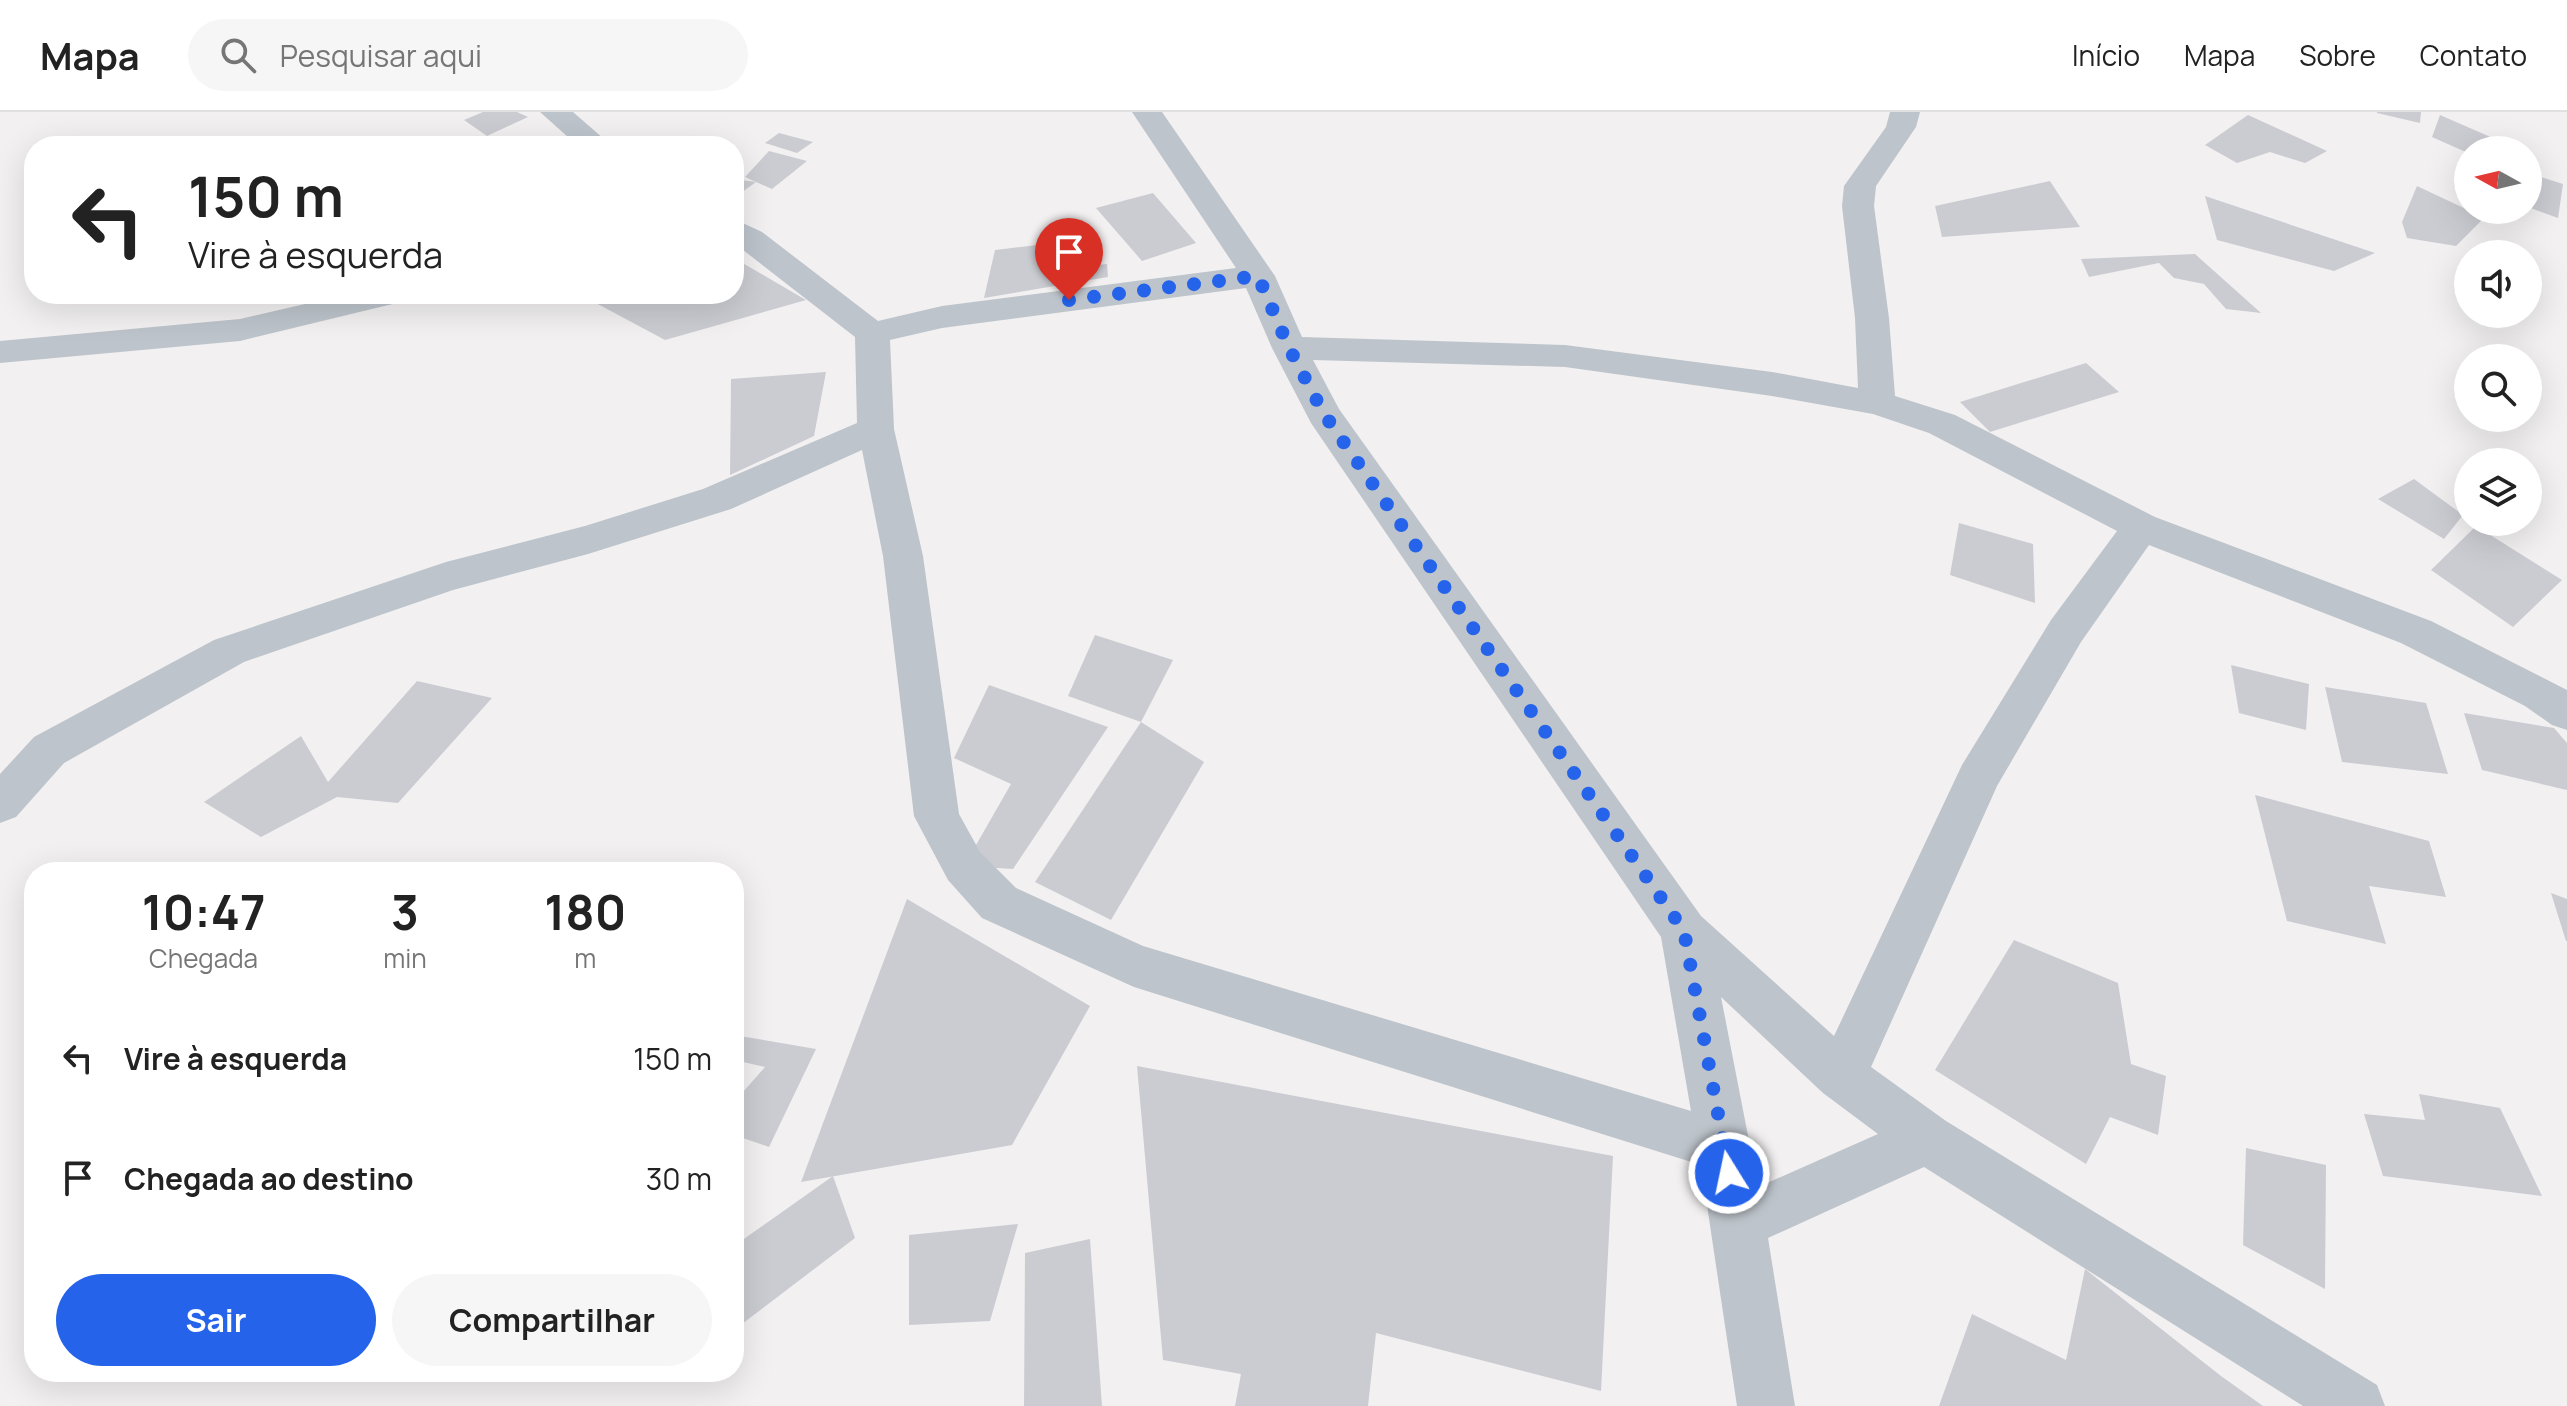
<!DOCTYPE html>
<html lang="pt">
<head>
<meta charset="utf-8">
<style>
	:root { --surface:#fff; --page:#f6f6f6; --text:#222; --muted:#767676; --line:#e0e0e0; --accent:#2563eb }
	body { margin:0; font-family:Manrope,sans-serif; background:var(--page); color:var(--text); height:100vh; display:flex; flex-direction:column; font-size:30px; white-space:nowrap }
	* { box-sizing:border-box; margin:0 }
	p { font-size:26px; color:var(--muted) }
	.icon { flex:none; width:44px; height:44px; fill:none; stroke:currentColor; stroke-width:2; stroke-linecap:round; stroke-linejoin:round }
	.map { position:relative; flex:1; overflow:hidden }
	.drawer { position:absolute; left:24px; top:750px; width:720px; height:520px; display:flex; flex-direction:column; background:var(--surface); border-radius:32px; box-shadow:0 8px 32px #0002 }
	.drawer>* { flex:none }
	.guide { position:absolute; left:24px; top:24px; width:720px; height:168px; border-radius:32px; box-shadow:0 8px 32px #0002; background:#fff; color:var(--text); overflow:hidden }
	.needle { width:52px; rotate:278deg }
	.controls { position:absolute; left:2454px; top:24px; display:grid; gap:16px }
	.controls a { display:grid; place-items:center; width:88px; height:88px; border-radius:50%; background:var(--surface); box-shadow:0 8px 32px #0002; font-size:40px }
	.pin { position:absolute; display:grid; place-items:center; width:68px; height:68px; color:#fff; margin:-82px -34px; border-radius:50% 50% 50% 0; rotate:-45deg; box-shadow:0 0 8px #0007 }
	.pin .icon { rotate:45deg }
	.me { position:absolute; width:88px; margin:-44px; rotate:350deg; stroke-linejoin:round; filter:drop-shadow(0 0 6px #0008) }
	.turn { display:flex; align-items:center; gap:28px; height:168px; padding:0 32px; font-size:36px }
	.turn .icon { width:104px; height:104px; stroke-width:2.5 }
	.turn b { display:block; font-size:56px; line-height:68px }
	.eta { display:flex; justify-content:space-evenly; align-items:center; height:136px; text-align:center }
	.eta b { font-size:48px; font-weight:700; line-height:56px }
	.action { display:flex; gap:16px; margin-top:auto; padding:16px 32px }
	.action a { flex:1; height:92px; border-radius:48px; background:var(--accent); color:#fff; font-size:32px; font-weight:700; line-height:92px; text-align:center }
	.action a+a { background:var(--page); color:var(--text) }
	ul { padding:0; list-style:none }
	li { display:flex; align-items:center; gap:24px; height:120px; padding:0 32px }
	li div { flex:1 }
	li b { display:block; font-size:30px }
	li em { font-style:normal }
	header { display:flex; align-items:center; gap:48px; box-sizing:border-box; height:112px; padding:0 40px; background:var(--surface); border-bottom:2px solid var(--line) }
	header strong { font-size:38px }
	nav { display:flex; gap:44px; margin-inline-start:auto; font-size:28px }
	.search { width:560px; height:72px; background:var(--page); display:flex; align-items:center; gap:20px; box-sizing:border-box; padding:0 28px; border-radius:44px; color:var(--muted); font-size:30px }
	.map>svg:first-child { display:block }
	.building { fill:#cbccd2 }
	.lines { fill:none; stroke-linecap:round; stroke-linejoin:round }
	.minor { fill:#bdc4cb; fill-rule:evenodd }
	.route { stroke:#2563eb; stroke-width:14; stroke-dasharray:0 25.2 }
</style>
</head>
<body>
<header>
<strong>Mapa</strong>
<div class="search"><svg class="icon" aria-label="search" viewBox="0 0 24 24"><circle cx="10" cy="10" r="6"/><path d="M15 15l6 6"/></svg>Pesquisar aqui</div>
<nav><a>Início</a><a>Mapa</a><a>Sobre</a><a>Contato</a></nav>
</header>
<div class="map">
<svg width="2567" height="1294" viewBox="0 0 2567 1294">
	<rect width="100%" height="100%" fill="#f2f0f0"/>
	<g class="building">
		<polygon points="483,0 517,0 528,5 487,24 464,8"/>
		<polygon points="2377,0 2421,0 2420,11 2377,1"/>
		<polygon points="2248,3 2327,39 2305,51 2270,40 2237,51 2205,33"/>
		<polygon points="2440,3 2502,30 2495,38 2468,38 2468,41 2432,25"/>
		<polygon points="779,21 813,30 797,41 765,31"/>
		<polygon points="769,39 807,49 772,77 745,65"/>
		<polygon points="2528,61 2563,72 2558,106 2528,95"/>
		<polygon points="734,67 756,70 734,86"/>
		<polygon points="2050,69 2080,115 1942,125 1935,94"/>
		<polygon points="2417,74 2468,98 2485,105 2456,134 2407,126 2402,110"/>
		<polygon points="1153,81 1196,131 1142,149 1096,96"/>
		<polygon points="2205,84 2375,141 2334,159 2217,128"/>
		<polygon points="1046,132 1048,159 1107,152 1108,165 984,186 995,138"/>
		<polygon points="2195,142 2261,201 2226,197 2204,172 2174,166 2159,151 2089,165 2081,147"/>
		<polygon points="734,146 806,188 665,228 579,182 734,182"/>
		<polygon points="2086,251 2119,280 1990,320 1960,290"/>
		<polygon points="826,260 814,324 730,363 731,267"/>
		<polygon points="2414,367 2463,403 2444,427 2378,387"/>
		<polygon points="1959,411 2033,432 2035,491 1950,463"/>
		<polygon points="2476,414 2562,468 2513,515 2431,458"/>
		<polygon points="1095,523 1173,548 1141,610 1068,584"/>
		<polygon points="2231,553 2309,572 2306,618 2239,601"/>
		<polygon points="417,569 492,586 398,691 337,685 261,725 204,690 301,624 328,670"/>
		<polygon points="989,573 1108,615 1013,757 964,754 1011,672 954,646"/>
		<polygon points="2325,575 2426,591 2448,662 2342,650"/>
		<polygon points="2464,601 2554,616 2567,631 2567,678 2482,658"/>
		<polygon points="1141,610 1204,650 1111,808 1035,770"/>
		<polygon points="2255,683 2429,729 2446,785 2369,774 2386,832 2287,809"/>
		<polygon points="2551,781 2567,787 2567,829 2566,829"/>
		<polygon points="907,787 1090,894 1012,1033 801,1070"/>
		<polygon points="2014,828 2118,871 2131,952 2166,964 2158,1023 2110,1005 2086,1052 1935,958"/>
		<polygon points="734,923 816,937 769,1035 734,1023 734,990 765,955 734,948"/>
		<polygon points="1137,954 1613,1044 1601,1279 1376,1221 1368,1294 1235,1294 1241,1262 1163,1248"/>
		<polygon points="2419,982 2500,996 2542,1084 2383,1064 2364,1002 2425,1008"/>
		<polygon points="2246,1036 2326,1053 2325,1177 2243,1133"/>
		<polygon points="833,1064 855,1126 734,1218 734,1134"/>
		<polygon points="1018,1112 990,1209 909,1213 909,1123"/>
		<polygon points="1090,1127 1102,1294 1024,1294 1025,1141"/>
		<polygon points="2085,1157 2221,1264 2263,1294 1939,1294 1972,1202 2066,1248"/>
	</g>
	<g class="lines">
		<g class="minor">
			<polygon points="540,0 573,0 612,34 578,34"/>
			<path d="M1132,0H1162L1275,164L1302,225L1565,233L1772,260L1858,276L1855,206L1842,94L1844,74L1886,15L1890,0H1920L1916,15L1876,74L1874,94L1889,206L1895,284L1955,303L2155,405L2431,509L2567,578V618L2552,613L2525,594L2401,531L2149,433L2081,530L1997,674L1871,955L1946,1009L2377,1273L2385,1294H2303L1924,1055L1768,1126L1795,1294H1737L1701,1053L1134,875L982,806L948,768L914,704L883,444L862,338L731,397L588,442L453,478L244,550L64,651L16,705L0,711V662L34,625L214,528L446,450L585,414L703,377L857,311L855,225L734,131V107L762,120L878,209L942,194L1236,156ZM1246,176L1272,236L1311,311L1661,825L1691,999L1143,834L1016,776L980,740L959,702L923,444L894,317L890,228L942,216ZM1313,248L1565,255L1772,284L1873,302L1929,321L2117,419L2051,508L1962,653L1834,924L1701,804L1339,297ZM1721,885L1823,981L1878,1022L1758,1075Z"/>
			<polygon points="348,182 410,182 405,189 240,229 0,251 0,229 240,207"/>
		</g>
	</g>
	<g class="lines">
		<polyline class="route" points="1069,188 1258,164 1289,236 1324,302 1684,819 1729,1061"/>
	</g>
</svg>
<div class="controls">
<a><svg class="needle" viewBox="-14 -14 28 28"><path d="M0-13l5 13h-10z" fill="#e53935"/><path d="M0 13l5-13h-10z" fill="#767676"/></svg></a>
<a><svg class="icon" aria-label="sound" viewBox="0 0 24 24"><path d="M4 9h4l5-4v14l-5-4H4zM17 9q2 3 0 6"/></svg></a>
<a><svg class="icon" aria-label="search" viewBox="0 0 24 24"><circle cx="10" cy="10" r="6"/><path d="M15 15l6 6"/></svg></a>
<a><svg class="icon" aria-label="layers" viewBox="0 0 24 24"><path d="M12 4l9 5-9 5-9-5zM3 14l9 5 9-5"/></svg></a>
</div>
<div class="pin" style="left:1069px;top:188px;background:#d93025"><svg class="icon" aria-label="arrive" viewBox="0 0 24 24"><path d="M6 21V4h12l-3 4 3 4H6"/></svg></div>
<svg class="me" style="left:1729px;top:1061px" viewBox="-20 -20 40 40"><circle r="17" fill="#2563eb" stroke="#fff" stroke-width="3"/><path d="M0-11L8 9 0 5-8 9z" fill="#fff"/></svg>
<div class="guide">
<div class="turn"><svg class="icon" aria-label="left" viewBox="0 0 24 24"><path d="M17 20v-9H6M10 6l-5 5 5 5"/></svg><div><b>150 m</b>Vire à esquerda</div></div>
</div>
<section class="drawer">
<div class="eta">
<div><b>10:47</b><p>Chegada</p></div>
<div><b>3</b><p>min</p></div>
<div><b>180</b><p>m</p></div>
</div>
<ul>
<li><svg class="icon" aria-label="left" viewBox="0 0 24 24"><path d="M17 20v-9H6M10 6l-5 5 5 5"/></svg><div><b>Vire à esquerda</b></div><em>150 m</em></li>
<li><svg class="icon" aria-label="arrive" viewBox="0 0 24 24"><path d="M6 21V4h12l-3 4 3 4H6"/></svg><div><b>Chegada ao destino</b></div><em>30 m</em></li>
</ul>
<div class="action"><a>Sair</a><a>Compartilhar</a></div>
</section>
</div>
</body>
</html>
